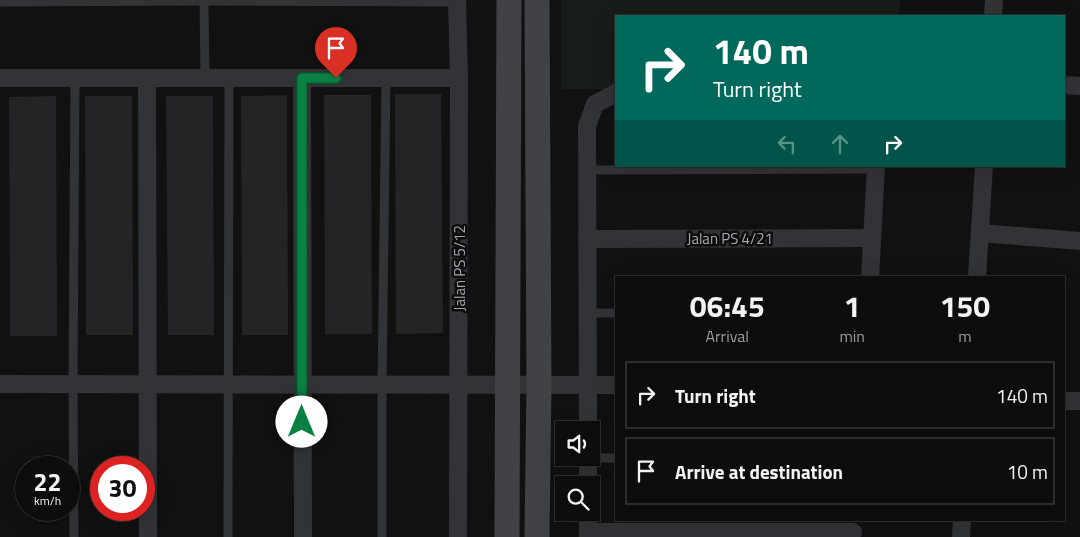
<!DOCTYPE html>
<html lang="en">
<head>
<meta charset="utf-8">
<style>
	:root { --surface:#0d0d0e; --page:#161617; --text:#f1f3f6; --muted:#9a9c9e; --line:#2d2d2e }
	body { margin:0; font-family:"Titillium Web",sans-serif; background:var(--page); color:var(--text); height:100vh; display:flex; flex-direction:column; font-size:19px; white-space:nowrap }
	* { box-sizing:border-box; margin:0 }
	p { font-size:16px; color:var(--muted) }
	.icon { flex:none; width:28px; height:28px; fill:none; stroke:currentColor; stroke-width:2; stroke-linecap:round; stroke-linejoin:round }
	.map { position:relative; flex:1; overflow:hidden }
	.details { position:absolute; left:615px; top:276px; width:450px; height:245px; display:flex; flex-direction:column; background:var(--surface); border-radius:0px; box-shadow:0 5px 20px #0002,0 0 0 1px var(--line) }
	.details>* { flex:none }
	.hud { position:absolute; left:615px; top:15px; width:450px; height:152px; border-radius:0px; box-shadow:0 5px 20px #0002,0 0 0 1px var(--line); background:#00695c; color:#fff; overflow:hidden }
	.buttons { position:absolute; left:555px; top:421px; display:grid; gap:10px }
	.buttons a { display:grid; place-items:center; width:45px; height:45px; border-radius:0px; background:var(--surface); box-shadow:0 5px 20px #0002,0 0 0 1px var(--line); font-size:25px }
	.speed { position:absolute; left:15px; top:456px; display:flex; gap:10px; font-size:25px; font-weight:700; text-align:center }
	.speed>* { display:grid; place-content:center; width:65px; height:65px; border-radius:50%; background:var(--surface); box-shadow:0 5px 20px #0002,0 0 0 1px var(--line); line-height:1 }
	.speed small { font-size:12px; font-weight:400 }
	.speed .limit { border:8px solid #d22; background:#fff; color:#111 }
	.pin { position:absolute; display:grid; place-items:center; width:42px; height:42px; color:#fff; margin:-51px -21px; border-radius:50% 50% 50% 0; rotate:-45deg; box-shadow:0 0 5px #0007 }
	.pin .icon { rotate:45deg }
	.me { position:absolute; width:55px; margin:-28px; rotate:0deg; stroke-linejoin:round; filter:drop-shadow(0 0 4px #0008) }
	.turn { display:flex; align-items:center; gap:18px; height:105px; padding:0 15px; font-size:22px }
	.turn .icon { width:65px; height:65px; stroke-width:2.5 }
	.turn b { display:block; font-size:35px; line-height:42px }
	.lanes { display:flex; align-items:center; height:48px; padding:0 15px; background:#0003; justify-content:center; gap:25px; direction:ltr }
	.lanes .off { opacity:.35 }
	.eta { display:flex; justify-content:space-evenly; align-items:center; height:85px; text-align:center }
	.eta b { font-size:30px; font-weight:700; line-height:35px }
	ul { padding:0; list-style:none }
	li { display:flex; align-items:center; gap:15px; height:68px; margin:0 10px 8px; padding:0 5px; border:2px solid var(--line); border-radius:0px }
	li div { flex:1 }
	li b { display:block; font-size:19px }
	li em { font-style:normal }
	.map>svg:first-child { display:block }
	.green { fill:#181c19 }
	.building { fill:#242426 }
	.lines { fill:none; stroke-linecap:round; stroke-linejoin:round }
	.lane { stroke:#323337; stroke-width:9 }
	.street { stroke:#323337; stroke-width:18 }
	.secondary { stroke:#414246; stroke-width:25 }
	.route-casing { stroke:#07532c; stroke-width:12 }
	.route { stroke:#0b8043; stroke-width:9 }
	.labels { text-anchor:middle; dominant-baseline:central; stroke-width:5; stroke-linejoin:round; paint-order:stroke }
	.street-label { font-size:15px; fill:#a4a7b1; stroke:#0c0c0d }
</style>
</head>
<body>
<div class="map">
<svg width="1080" height="537" viewBox="0 0 1080 537">
	<rect width="100%" height="100%" fill="#111112"/>
	<polygon class="green" points="561,0 900,0 899,16 616,16 616,89 561,89"/>
	<g class="building">
		<polygon points="395,94 441,94 443,333 396,334"/>
		<polygon points="287,95 288,335 242,335 241,96"/>
		<polygon points="324,95 371,95 372,334 325,334"/>
		<polygon points="56,96 57,336 10,336 9,97"/>
		<polygon points="85,96 132,96 133,335 86,335"/>
		<polygon points="166,96 213,96 214,335 168,335"/>
	</g>
	<g class="lines">
		<g class="lane">
			<polyline points="204,0 205,78"/>
			<polyline points="0,2 204,1 458,2"/>
			<polyline points="587,170 876,169"/>
			<polyline points="588,313 616,313"/>
			<polyline points="588,458 616,458"/>
			<polyline points="74,537 73,384 75,78"/>
			<polyline points="228,537 229,78"/>
			<polyline points="382,537 382,384 386,78"/>
		</g>
		<g class="street">
			<polyline points="457,0 459,78 458,537"/>
			<polyline points="993,16 994,0"/>
			<polyline points="0,78 459,78"/>
			<polyline points="147,78 148,537"/>
			<polyline points="302,78 303,537"/>
			<polyline points="1064,85 1080,86"/>
			<polyline points="980,233 1080,241"/>
			<polyline points="587,239 872,238"/>
			<polyline points="870,278 876,166"/>
			<polyline points="977,278 984,166"/>
			<polyline points="0,384 616,385"/>
			<polyline points="1064,401 1080,401"/>
			<polyline points="588,430 587,126 595,104 616,93"/>
			<polyline points="588,458 588,485"/>
			<polyline points="588,512 588,537"/>
			<polyline points="588,532 853,532"/>
			<polyline points="961,537 962,520"/>
		</g>
		<g class="secondary">
			<polyline points="507,537 509,0"/>
			<polyline points="537,537 539,384 537,0"/>
		</g>
	</g>
	<g class="lines">
		<g class="route-casing">
			<polyline id="route" points="302,422 302,78 336,78"/>
		</g>
		<use href="#route" class="route"/>
	</g>
	<g class="labels">
		<g class="street-label">
			<text x="730" y="238">Jalan PS 4/21</text>
			<text transform="translate(459 268) rotate(-90)">Jalan PS 5/12</text>
		</g>
	</g>
</svg>
<div class="buttons">
<a><svg class="icon" aria-label="sound" viewBox="0 0 24 24"><path d="M4 9h4l5-4v14l-5-4H4zM17 9q2 3 0 6"/></svg></a>
<a><svg class="icon" aria-label="search" viewBox="0 0 24 24"><circle cx="10" cy="10" r="6"/><path d="M15 15l6 6"/></svg></a>
</div>
<div class="speed"><div>22<small>km/h</small></div><div class="limit">30</div></div>
<div class="pin" style="left:336px;top:78px;background:#d93025"><svg class="icon" aria-label="arrive" viewBox="0 0 24 24"><path d="M6 21V4h12l-3 4 3 4H6"/></svg></div>
<svg class="me" style="left:302px;top:422px" viewBox="-20 -20 40 40"><circle r="19" fill="#fff"/><path d="M0-13L10 11 0 6-10 11z" fill="#0b8043"/></svg>
<div class="hud">
<div class="turn"><svg class="icon" aria-label="right" viewBox="0 0 24 24"><path d="M7 20v-9h11M14 6l5 5-5 5"/></svg><div><b>140 m</b>Turn right</div></div>
<div class="lanes"><svg class="icon off" aria-label="left" viewBox="0 0 24 24"><path d="M17 20v-9H6M10 6l-5 5 5 5"/></svg><svg class="icon off" aria-label="ahead" viewBox="0 0 24 24"><path d="M12 20V5M6 11l6-6 6 6"/></svg><svg class="icon" aria-label="right" viewBox="0 0 24 24"><path d="M7 20v-9h11M14 6l5 5-5 5"/></svg></div>
</div>
<section class="details">
<div class="eta">
<div><b>06:45</b><p>Arrival</p></div>
<div><b>1</b><p>min</p></div>
<div><b>150</b><p>m</p></div>
</div>
<ul>
<li><svg class="icon" aria-label="right" viewBox="0 0 24 24"><path d="M7 20v-9h11M14 6l5 5-5 5"/></svg><div><b>Turn right</b></div><em>140 m</em></li>
<li><svg class="icon" aria-label="arrive" viewBox="0 0 24 24"><path d="M6 21V4h12l-3 4 3 4H6"/></svg><div><b>Arrive at destination</b></div><em>10 m</em></li>
</ul>
</section>
</div>
</body>
</html>
